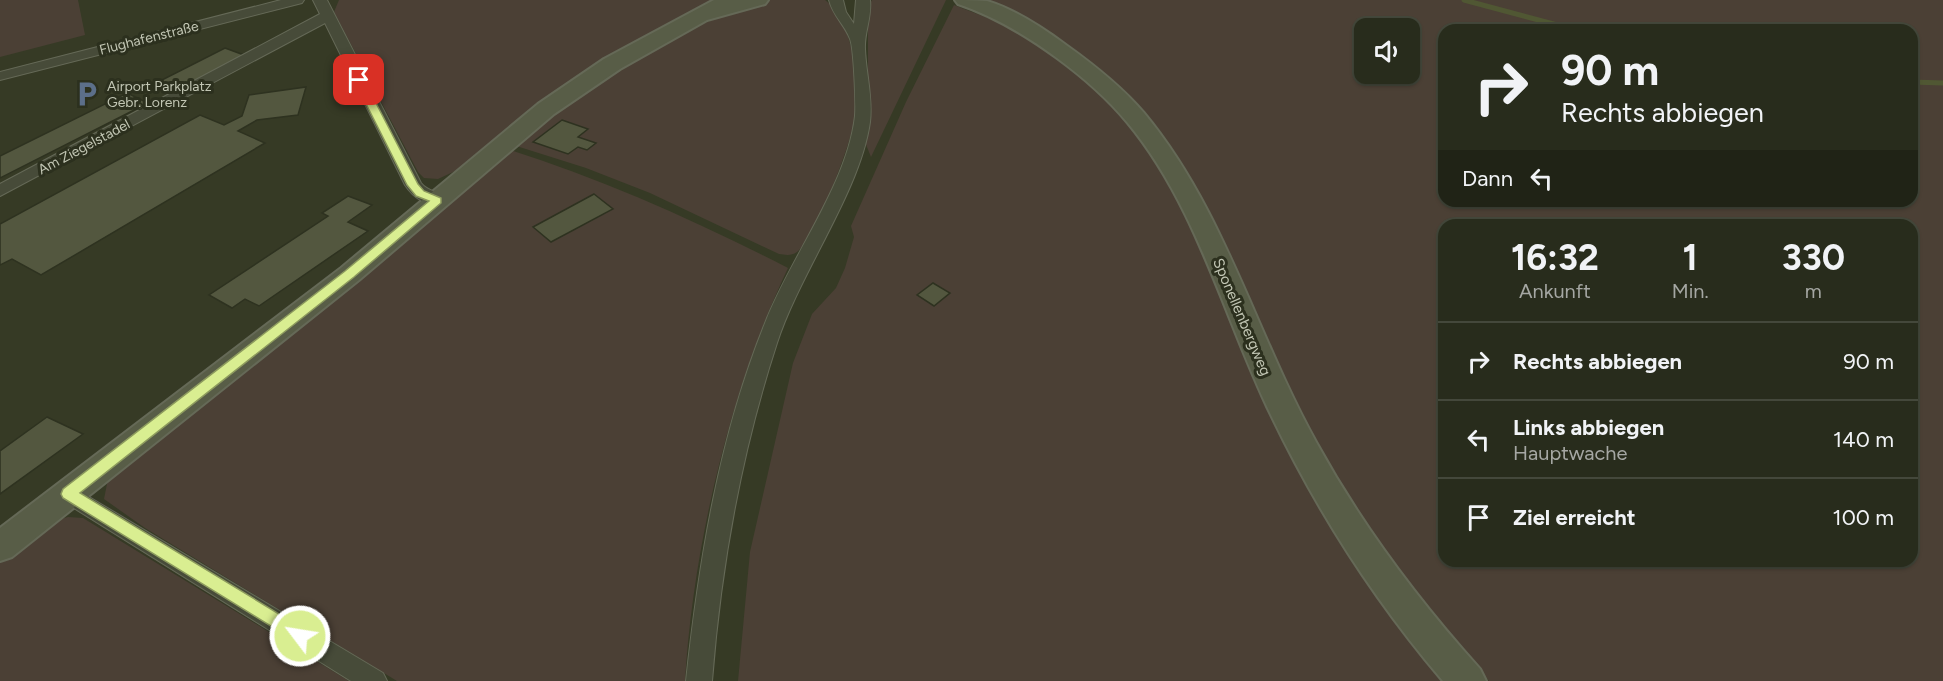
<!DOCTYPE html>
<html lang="de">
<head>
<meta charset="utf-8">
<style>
	:root { --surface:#282c1c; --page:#343829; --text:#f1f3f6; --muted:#a5a7a3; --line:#44483b }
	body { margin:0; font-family:Figtree,sans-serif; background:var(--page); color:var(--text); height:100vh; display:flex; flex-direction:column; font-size:22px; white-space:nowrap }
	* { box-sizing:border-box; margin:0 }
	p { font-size:20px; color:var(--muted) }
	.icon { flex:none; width:33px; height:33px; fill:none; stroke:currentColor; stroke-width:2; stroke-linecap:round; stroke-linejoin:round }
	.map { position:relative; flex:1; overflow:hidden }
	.panel { position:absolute; left:1438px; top:219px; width:480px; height:348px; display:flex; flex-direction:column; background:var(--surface); border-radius:18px; box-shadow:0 2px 4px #0004,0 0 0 2px var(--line) }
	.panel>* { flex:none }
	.hud { position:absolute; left:1438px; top:24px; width:480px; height:183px; border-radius:18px; box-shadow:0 2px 4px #0004,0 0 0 2px var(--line); background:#282c1c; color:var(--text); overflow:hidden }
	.tools { position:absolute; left:1354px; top:18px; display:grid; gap:12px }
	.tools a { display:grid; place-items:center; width:66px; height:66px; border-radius:12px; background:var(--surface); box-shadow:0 2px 4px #0004,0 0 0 2px var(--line); font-size:30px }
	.pin { position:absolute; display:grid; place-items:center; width:51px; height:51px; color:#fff; margin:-26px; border-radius:12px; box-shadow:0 3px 9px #0006 }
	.me { position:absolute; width:66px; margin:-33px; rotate:301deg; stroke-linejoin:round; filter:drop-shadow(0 0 4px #0008) }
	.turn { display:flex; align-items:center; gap:21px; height:126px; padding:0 24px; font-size:27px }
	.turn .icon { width:78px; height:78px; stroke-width:2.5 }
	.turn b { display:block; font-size:42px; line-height:51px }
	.then { display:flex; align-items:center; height:57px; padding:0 24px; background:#0003; gap:12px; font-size:22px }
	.eta { display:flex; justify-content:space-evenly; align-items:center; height:102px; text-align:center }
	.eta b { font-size:36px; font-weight:700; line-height:42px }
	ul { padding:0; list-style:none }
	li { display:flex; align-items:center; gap:18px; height:78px; padding:0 24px; border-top:2px solid var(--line) }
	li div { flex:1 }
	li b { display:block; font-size:22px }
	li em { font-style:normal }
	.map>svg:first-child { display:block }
	.green { fill:#4b4035; fill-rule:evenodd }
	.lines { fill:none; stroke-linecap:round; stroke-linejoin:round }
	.stream { stroke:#505733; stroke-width:5 }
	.building { fill:#53573f; stroke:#2e3220; stroke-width:1.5 }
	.street-casing { stroke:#656957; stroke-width:2 }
	.secondary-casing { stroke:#656957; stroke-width:4 }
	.street { fill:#474b39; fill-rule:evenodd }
	.secondary { fill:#585d47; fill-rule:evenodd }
	.route { fill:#d9ee91; stroke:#8d9b5e; stroke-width:1.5 }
	.labels { text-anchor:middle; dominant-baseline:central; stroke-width:6; stroke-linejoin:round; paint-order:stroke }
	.far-street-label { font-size:14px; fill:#c2c6b4; stroke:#2c301e }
	.far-poi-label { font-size:14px; fill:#c2c6b4; stroke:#2c301e; text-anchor:start }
	.street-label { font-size:15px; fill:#c2c6b4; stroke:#2c301e }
</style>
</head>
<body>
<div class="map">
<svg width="1943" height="681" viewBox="0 0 1943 681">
	<rect width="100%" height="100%" fill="#363a25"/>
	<g class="green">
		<polygon points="0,0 78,0 85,35 0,57"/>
		<polygon points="339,0 724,0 466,166 438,179 424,178 418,172 334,12"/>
		<path d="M767,0H825C852,19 860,81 856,112C854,137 816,238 797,252C791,256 786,255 779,254L650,193L586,168L510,144L578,92L699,25Z"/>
		<polygon points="872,0 946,0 871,157 863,137 868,81 868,7"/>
		<path d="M984,0H1943V681H1489C1412,599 1337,492 1288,391C1243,296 1206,172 1131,97C1105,72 1075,48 1045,30C1025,19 1004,11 984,0ZM1365,28H1410V74H1365ZM1444,30H1912V201H1444ZM1444,225H1912V561H1444Z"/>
		<polygon points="954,5 1022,31 1084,73 1137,129 1197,228 1230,318 1450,681 738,681 750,552 793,363 812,314 836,288 845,268 854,237 851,226 906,102"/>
		<path d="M504,148C603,179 696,221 788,268C730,390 693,547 685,681H397L145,528L104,499L108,479Z"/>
		<polygon points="68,517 83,518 349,681 0,681 0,558 53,521"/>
	</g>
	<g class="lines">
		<g class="stream">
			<polyline points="1464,0 1576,30"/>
			<polyline points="1912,82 1943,83"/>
		</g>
	</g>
	<g class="building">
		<polygon points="225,48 244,55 176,92 156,83"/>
		<polygon points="306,87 298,115 257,120 238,131 265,143 41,275 12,259 0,265 0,224 200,115 224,125 242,116 249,95"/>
		<polygon points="127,93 148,103 0,178 0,156"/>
		<polygon points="562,120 588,129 578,137 596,143 587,150 578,147 568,154 533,142"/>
		<polygon points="594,194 613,209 551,242 533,227"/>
		<polygon points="348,196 372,205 348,222 368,231 259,306 245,299 232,308 209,295 328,216 322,213"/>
		<polygon points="933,283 950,293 934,306 917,295"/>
		<polygon points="47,417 83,434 0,494 0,451"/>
	</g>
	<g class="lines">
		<g class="street-casing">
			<g id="street">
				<polygon points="281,0 304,0 302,3 0,80 0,72"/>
				<path d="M313,0H327L421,183C428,192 440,191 446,200L443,204C427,208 413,197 405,185L325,23L0,196V184L320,14Z"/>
				<path d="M829,0H843L846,12L854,24L856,0H870C872,17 864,33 865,49C866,74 873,97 870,122C860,192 800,272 777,343C741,453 721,566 712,681H686C699,560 719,437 765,323C790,258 847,185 855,116C856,104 854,49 850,39C845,25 833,16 829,0Z"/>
				<polygon points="69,485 383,673 387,681 351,681 61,500 58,494 61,488"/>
			</g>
		</g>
		<g class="secondary-casing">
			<g id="secondary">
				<polygon points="714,0 768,0 765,4 707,20 620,69 554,114 359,280 12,557 0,561 0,528 341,268 538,104 604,59"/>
				<path d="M955,0C965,0 977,0 987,1C1014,9 1043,28 1066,45C1094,65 1121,86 1144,113C1224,209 1256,334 1316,442C1361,524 1417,599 1480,669L1486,681H1443C1374,600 1317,511 1271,415C1224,318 1197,206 1127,122C1107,98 1083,77 1057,58C1027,36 994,16 958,4Z"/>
			</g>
		</g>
		<use href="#street" class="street"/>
		<use href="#secondary" class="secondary"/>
	</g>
	<polygon class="route" points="359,77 364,80 418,184 424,191 441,198 441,203 354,277 80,493 307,631 309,636 307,642 300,644 63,498 61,494 63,489 345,271 429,201 416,196 407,185 354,80"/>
	<defs>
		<g id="parking-bare" transform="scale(2.07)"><path d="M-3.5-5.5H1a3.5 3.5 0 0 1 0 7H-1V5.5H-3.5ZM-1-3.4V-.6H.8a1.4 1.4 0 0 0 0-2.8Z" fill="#5c6f8a" stroke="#2c301e" stroke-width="2.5" paint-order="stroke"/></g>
	</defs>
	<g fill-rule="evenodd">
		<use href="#parking-bare" x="87" y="94"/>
	</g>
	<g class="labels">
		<g class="far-street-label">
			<text transform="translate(149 38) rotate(-14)">Flughafenstraße</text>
			<text transform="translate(84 147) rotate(-28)">Am Ziegelstadel</text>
		</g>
		<g class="far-poi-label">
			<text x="107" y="86">Airport Parkplatz<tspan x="107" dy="16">Gebr. Lorenz</tspan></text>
		</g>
		<g class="street-label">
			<text transform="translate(1242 317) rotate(67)">Sponellenbergweg</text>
		</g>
	</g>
</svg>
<div class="tools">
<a><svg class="icon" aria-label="sound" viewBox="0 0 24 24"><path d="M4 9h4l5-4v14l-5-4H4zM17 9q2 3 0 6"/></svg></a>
</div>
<div class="pin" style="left:359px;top:80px;background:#d93025"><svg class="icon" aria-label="arrive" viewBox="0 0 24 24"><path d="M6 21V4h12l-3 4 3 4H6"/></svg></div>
<svg class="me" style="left:300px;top:636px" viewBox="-20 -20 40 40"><circle r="17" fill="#d9ee91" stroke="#fff" stroke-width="3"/><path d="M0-11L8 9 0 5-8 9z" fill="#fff"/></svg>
<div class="hud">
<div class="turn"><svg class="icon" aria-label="right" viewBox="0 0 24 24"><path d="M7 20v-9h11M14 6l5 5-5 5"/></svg><div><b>90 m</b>Rechts abbiegen</div></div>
<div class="then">Dann<svg class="icon" aria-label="left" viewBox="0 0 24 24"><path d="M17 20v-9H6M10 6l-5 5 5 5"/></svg></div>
</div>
<section class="panel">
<div class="eta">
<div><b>16:32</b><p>Ankunft</p></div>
<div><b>1</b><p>Min.</p></div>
<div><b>330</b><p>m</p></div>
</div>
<ul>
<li><svg class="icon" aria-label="right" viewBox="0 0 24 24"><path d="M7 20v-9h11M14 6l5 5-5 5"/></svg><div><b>Rechts abbiegen</b></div><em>90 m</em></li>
<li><svg class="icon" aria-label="left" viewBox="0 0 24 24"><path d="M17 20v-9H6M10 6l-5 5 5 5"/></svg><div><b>Links abbiegen</b><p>Hauptwache</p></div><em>140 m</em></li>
<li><svg class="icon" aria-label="arrive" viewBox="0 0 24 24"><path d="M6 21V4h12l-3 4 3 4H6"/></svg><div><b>Ziel erreicht</b></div><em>100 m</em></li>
</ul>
</section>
</div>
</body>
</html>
